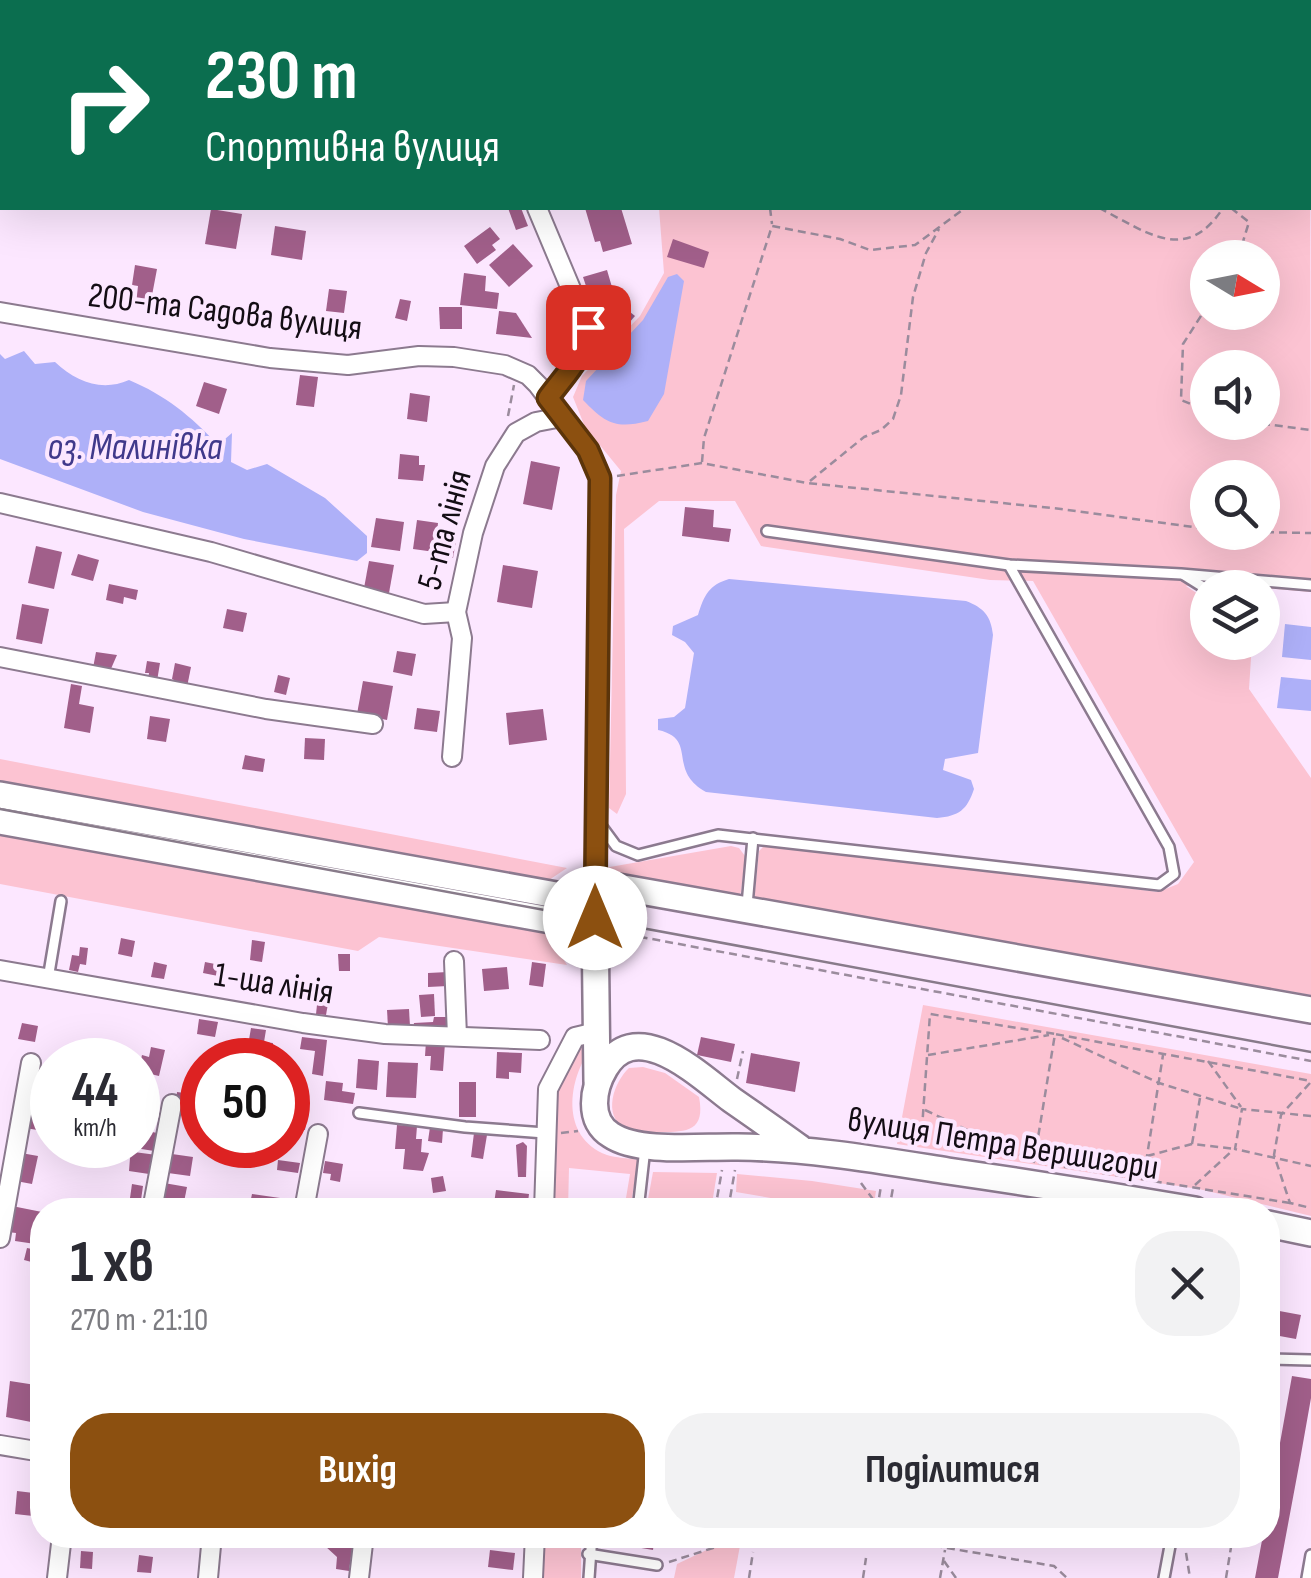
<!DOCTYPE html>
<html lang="uk">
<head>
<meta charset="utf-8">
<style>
	:root { --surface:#fff; --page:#f2f2f3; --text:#2b2b33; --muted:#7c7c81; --accent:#8c5010 }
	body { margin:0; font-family:"Sofia Sans Condensed",sans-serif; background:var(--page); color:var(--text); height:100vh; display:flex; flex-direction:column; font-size:38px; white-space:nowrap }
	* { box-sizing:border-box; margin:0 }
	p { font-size:32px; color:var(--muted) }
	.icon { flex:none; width:55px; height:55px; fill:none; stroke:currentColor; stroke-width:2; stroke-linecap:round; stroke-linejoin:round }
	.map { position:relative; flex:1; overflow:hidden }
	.details { position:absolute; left:30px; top:1198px; width:1250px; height:350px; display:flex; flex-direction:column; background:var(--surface); border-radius:40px; box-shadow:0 10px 40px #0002 }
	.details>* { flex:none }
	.guide { position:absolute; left:0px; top:0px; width:1312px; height:210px; box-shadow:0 10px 40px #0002; background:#0b6e4f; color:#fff; overflow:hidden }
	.needle { width:65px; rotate:100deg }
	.tools { position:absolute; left:1190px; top:240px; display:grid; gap:20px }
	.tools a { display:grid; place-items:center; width:90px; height:90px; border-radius:50%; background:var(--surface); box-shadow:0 10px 40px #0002; font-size:50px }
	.speed { position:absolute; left:30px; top:1038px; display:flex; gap:20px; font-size:50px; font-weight:700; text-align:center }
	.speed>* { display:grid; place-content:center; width:130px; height:130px; border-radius:50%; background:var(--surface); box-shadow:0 10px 40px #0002; line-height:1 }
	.speed small { font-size:25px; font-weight:400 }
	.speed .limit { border:15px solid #d22; background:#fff; color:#111 }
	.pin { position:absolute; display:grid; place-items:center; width:85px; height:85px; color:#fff; margin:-42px; border-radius:20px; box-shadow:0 5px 15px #0006 }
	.me { position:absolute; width:110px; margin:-55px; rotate:0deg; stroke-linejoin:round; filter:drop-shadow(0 0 8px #0008) }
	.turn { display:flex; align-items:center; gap:35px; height:210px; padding:0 40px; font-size:45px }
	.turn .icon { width:130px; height:130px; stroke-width:2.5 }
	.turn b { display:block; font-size:70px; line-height:85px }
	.round { display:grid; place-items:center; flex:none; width:105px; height:105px; border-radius:40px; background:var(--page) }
	.overview { display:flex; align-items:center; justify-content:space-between; height:170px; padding:0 40px }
	h1 { font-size:60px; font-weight:700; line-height:75px }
	.cta { display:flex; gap:20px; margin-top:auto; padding:20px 40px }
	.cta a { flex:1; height:115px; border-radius:40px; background:var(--accent); color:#fff; font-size:40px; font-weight:700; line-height:115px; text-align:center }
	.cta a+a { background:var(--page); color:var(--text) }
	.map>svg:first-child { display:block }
	.green { fill:#fcc3d2; fill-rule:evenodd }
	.water { fill:#aeb0f8 }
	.building { fill:#a15f8a }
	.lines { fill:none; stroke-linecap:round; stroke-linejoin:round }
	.lane-casing { stroke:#8c7a8f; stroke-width:14 }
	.street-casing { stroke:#8c7a8f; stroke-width:22 }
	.secondary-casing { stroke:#8c7a8f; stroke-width:30 }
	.path { stroke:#9b8c9d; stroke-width:2.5; stroke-dasharray:8 5; stroke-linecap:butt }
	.lane { stroke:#fff; stroke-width:9 }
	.street { stroke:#fff; stroke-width:18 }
	.secondary { stroke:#fff; stroke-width:25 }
	.tram { stroke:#887b8a; stroke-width:2.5 }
	.route-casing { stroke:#5b340a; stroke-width:25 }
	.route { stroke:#8c5010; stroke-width:18 }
	.labels { text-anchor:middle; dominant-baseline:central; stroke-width:8; stroke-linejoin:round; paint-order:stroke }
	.street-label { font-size:35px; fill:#130d14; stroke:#fce7ff }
	.water-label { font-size:38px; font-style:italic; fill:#40398b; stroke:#fce7ff }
</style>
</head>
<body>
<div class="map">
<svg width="1311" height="1578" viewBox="0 0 1311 1578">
	<rect width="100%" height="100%" fill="#fce7ff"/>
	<g class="green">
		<polygon points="782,0 1187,0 1197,2 782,2"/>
		<path d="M1310,47L1311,592L1254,587L1186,586L1207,600L1208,642L1252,643L1249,689L1311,778V995L754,901L759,851L766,844L1158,892L1178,884L1194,862L1033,581L990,580L761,546L735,501H659L624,529L626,794L617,814L609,808L616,495L621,471L585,427L573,397L582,376L640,316L664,273L659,208H1310ZM1208,258H1262V312H1208ZM1208,368H1262V422H1208ZM1208,478H1262V532H1208Z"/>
		<polygon points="0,759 567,868 546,882 0,784"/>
		<polygon points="0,835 546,932 567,965 379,937 358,951 0,884"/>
		<polygon points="731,846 739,848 745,856 741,892 737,898 613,878 604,868"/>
		<polygon points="923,1005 1311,1074 1311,1216 1199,1189 897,1144"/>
		<path d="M588,1039L592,1047C568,1078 559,1137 607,1155C616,1158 628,1158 638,1160L630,1210H624L630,1174L569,1168L568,1210H550C550,1161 538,1067 588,1039Z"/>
		<path d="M643,1067L665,1073L699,1097C706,1133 685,1132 657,1132C647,1132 634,1134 625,1129C602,1115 614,1082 629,1068Z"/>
		<polygon points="653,1172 717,1173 711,1210 646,1210"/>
		<polygon points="737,1174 812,1181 876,1191 873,1210 840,1210 736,1192"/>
		<polygon points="542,1535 581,1535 581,1578 541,1578"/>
		<polygon points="738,1535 742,1535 734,1578 674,1578 677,1564"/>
	</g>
	<g class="water">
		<path d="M677,274L684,281L664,394L648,421C616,429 606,424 583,400L586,381L643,320L668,277Z"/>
		<path d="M24,351L35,364L55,362C76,382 102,392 129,380C165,395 191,416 218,445L232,433L231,462L247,470L267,464L325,498L367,536V553L357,561L244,539L143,512L0,459V354L5,359Z"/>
		<path d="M729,579L966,601C984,608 991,616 993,635L978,753L945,759L943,770L971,780L974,789C967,810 959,816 937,818L706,792C666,770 699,739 658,730V719L674,717L685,708L694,653L685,642L672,635L673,626L698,615C704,595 709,585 729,579Z"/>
		<polygon points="1285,624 1311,627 1311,660 1282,657"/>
		<polygon points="1281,677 1311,680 1311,711 1277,708"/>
	</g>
	<g class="building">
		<polygon points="508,208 521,208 528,226 516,230"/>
		<polygon points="585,208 621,208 632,244 603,252 600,241 595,242"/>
		<polygon points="211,209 242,214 236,249 205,244"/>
		<polygon points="275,226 306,231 302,260 271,255"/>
		<polygon points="490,227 500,239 492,245 496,250 477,264 464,246"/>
		<polygon points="673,239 709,252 704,268 667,257"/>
		<polygon points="513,244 533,266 509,287 489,265"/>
		<polygon points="135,265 157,269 150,306 136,304 138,286 132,285"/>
		<polygon points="607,270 614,294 605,297 607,305 594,310 583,277"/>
		<polygon points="464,273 486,276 485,291 499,293 497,309 460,305"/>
		<polygon points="329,289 347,291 344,313 326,311"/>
		<polygon points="400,299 411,301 407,321 395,318"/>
		<polygon points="439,307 462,307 462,329 440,329"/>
		<polygon points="625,308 635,316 590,368 581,360"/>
		<polygon points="499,311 516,313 532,338 496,334"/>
		<polygon points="300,375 318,377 314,407 296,405"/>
		<polygon points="204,382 227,389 219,414 196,406"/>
		<polygon points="410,393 430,396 427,422 407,419"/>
		<polygon points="400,454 419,456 419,465 425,465 423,481 398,479"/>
		<polygon points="531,461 560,467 552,510 523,504"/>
		<polygon points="685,507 714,510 713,527 731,529 729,542 682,536"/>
		<polygon points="376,518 404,522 400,551 371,547"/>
		<polygon points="417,520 438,523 435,552 413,549"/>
		<polygon points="443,532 457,534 453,558 439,556"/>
		<polygon points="36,546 62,552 54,589 28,583"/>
		<polygon points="78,554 99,560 93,581 71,575"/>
		<polygon points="369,561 394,565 389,593 364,588"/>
		<polygon points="503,565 538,571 532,608 497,602"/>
		<polygon points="109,584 138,590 136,600 124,597 123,604 106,600"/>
		<polygon points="22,604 49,609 42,644 16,639"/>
		<polygon points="227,609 247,613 243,632 223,628"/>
		<polygon points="397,651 416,654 412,676 393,672"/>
		<polygon points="96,652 117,655 110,671 93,668"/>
		<polygon points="147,661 160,663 157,681 148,679 149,673 145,673"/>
		<polygon points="175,663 191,667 187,687 172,679"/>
		<polygon points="278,675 290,678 286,695 274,692"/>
		<polygon points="363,681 393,686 387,720 357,714"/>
		<polygon points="71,684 82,686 79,704 94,707 90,733 64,728"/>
		<polygon points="417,708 440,711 437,732 414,729"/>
		<polygon points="543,709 547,740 509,745 506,713"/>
		<polygon points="150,716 170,719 166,742 147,739"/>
		<polygon points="305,738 325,739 324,760 304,759"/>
		<polygon points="245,755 265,759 263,772 242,769"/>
		<polygon points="121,938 135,941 132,957 118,954"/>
		<polygon points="252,940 265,942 262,962 250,960"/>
		<polygon points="80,947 88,948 86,965 80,964 78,972 69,970 72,955 79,956"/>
		<polygon points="338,954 350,954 350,971 339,971"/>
		<polygon points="154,962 167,965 164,979 151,977"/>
		<polygon points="205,962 225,966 223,977 203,973"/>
		<polygon points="532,962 546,964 543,987 529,985"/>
		<polygon points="507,967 509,989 484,991 482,969"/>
		<polygon points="448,972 448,986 428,987 428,973"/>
		<polygon points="434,994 435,1016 421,1017 419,995"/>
		<polygon points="318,996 329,998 326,1015 316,1014"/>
		<polygon points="409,1009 410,1026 388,1027 387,1010"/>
		<polygon points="434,1017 450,1017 446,1030 413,1028 414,1023 433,1022"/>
		<polygon points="199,1019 218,1022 215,1037 197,1034"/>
		<polygon points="22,1023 38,1026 35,1042 18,1039"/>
		<polygon points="251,1028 266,1030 264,1042 273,1043 271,1060 246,1057"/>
		<polygon points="302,1037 327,1040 323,1076 312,1074 315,1051 300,1049"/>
		<polygon points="701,1037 735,1044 731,1062 697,1055"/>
		<polygon points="426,1041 445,1043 443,1071 430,1070 431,1056 425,1056"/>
		<polygon points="151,1047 165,1050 159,1076 138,1071 142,1055 149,1057"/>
		<polygon points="497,1052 522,1053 521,1073 509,1072 509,1079 496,1078"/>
		<polygon points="751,1053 800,1062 795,1092 746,1083"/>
		<polygon points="358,1059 379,1061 377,1090 356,1088"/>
		<polygon points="388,1062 418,1063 416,1098 386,1097"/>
		<polygon points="326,1081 343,1083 342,1091 355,1093 353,1104 324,1100"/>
		<rect x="459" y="1082" width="17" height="35"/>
		<polygon points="177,1092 199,1095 197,1111 189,1110 188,1115 175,1113"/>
		<polygon points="28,1111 52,1115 50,1132 25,1128"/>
		<polygon points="297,1114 307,1115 305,1130 294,1128"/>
		<polygon points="397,1125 417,1126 416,1139 422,1139 421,1152 429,1153 423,1171 403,1169 405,1149 395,1149"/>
		<polygon points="430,1127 443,1129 442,1143 428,1141"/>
		<polygon points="138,1129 157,1133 154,1151 129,1147 138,1145"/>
		<polygon points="474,1133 487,1135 483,1159 471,1157"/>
		<polygon points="523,1142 527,1146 526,1177 518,1177 516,1145"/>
		<polygon points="126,1151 157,1155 156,1164 150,1164 149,1174 129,1171 130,1158 126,1157"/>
		<polygon points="21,1153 38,1156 32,1184 16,1181"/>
		<polygon points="172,1154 193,1157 190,1176 168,1173"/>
		<polygon points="278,1160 300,1163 298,1173 277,1170"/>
		<polygon points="325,1161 343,1164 340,1182 330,1180 331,1174 323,1173"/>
		<polygon points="443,1176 446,1191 433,1193 431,1178"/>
		<polygon points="164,1183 187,1187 183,1207 161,1205"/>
		<polygon points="132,1184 143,1186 141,1200 130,1198"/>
		<polygon points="496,1190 529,1194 527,1210 493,1210"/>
		<polygon points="252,1194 287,1199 285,1210 249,1208"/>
		<polygon points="328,1198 355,1204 354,1210 325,1210"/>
		<polygon points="12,1206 42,1212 42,1245 15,1241 16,1233 8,1232"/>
		<polygon points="27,1248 42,1251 42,1283 35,1281 39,1264 24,1260"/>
		<polygon points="1268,1309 1301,1315 1296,1339 1268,1334"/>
		<polygon points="1292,1376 1311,1379 1311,1398 1300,1460 1278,1578 1255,1578 1263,1535 1268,1535 1268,1510"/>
		<polygon points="10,1381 42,1386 36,1423 6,1417"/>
		<polygon points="17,1491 42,1494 42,1517 15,1514"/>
		<polygon points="268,1535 287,1535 286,1548 267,1546"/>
		<polygon points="327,1535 354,1535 349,1571 336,1569 337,1557 325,1546"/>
		<polygon points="481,1535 512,1535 511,1545 481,1542"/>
		<polygon points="626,1535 655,1535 653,1550 624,1545"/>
		<polygon points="1015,1535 1077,1535 1074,1548"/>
		<polygon points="490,1550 515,1553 513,1570 488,1567"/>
		<polygon points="81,1551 93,1552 92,1569 80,1568"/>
		<polygon points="139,1555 153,1557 151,1573 137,1572"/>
	</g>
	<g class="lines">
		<g class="lane-casing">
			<g id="lane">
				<polyline points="767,531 1009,565 1181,574 1311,585"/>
				<polyline points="1184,575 1208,590"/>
				<polyline points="1262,625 1269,629"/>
				<polyline points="599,823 616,846 638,855 718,835 1159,885 1174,874 1169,847 1009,565"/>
				<polyline points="747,905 753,838"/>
				<polyline points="48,979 61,901"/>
				<polyline points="359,1113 465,1127 545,1133"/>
				<polyline points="638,1210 645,1148"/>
				<polyline points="1268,1359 1311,1360"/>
				<polyline points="588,1554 657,1565"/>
				<polyline points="589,1578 592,1535"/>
				<polyline points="1164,1578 1172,1535"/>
				<polyline points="1307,1578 1311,1555"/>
			</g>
		</g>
		<g class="street-casing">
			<g id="street">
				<polyline points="223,0 233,2"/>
				<polyline points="464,0 465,2"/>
				<polyline points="0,110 2,111"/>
				<path d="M537,208L587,327C587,355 564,376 548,398"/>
				<polyline points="0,312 270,358 348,365 419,356 454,357 505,365 528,375 538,385 588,451 600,479 595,902"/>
				<polyline points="0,503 211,552 424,614 456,612"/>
				<polyline points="0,657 266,709 373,724"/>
				<polyline points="452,757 462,638 456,612 473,533 495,466 516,433 536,422 562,417"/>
				<polyline points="454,961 457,1036"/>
				<polyline points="0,970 303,1023 385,1034 540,1040"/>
				<polyline points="152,1210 172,1104"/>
				<polyline points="304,1210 318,1134"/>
				<polyline points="544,1210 548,1089 575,1037 596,1032"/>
				<polyline points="0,1238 31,1063"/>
				<polyline points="0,1445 42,1452"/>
				<polyline points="57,1578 62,1535"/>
				<polyline points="208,1578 212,1535"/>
				<polyline points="359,1578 364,1535"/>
				<polyline points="533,1578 535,1535"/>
			</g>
		</g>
		<g class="secondary-casing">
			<g id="secondary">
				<polyline points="0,795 595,902"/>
				<polyline points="0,821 595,928"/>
				<polyline points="595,902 618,887 1311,1010"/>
				<polyline points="595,916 597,1081"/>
				<path d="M800,1148C778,1132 755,1116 732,1100C701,1077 637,1014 605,1068C593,1088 587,1120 611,1135C639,1154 704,1146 738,1147C809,1148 878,1160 948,1171C1031,1183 1113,1196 1195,1210"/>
				<polyline points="1268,1224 1311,1233"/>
			</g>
		</g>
		<g class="path">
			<polyline points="1018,0 1023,2"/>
			<polyline points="812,2 813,0"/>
			<polyline points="1310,107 1311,108"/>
			<polyline points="770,208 772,224"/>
			<path d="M1099,208C1147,232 1186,265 1223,208"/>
			<polyline points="1231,208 1249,222 1238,258"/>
			<polyline points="1208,305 1183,344 1181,400 1208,411"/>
			<polyline points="508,416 514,385"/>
			<polyline points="1249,422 1311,430"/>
			<polyline points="702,462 704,438 772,226 840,239 870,250 915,245 965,208"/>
			<polyline points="617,476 702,463 807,483 1061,509 1208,529"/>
			<polyline points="810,481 864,437 881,430 893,419 901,395 913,297 926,253 939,229"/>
			<polyline points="1253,532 1311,533"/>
			<polyline points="614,932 1311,1061"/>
			<polyline points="1062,1038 1159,1083 1242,1109"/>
			<polyline points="928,1055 1049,1035"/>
			<polyline points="1208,1061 1241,1107"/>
			<polyline points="737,1079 743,1051"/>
			<polyline points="1310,1083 1281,1115 1274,1155 1290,1203 1311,1208"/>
			<polyline points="925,1110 1035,1162"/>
			<polyline points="1311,1116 1242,1109 1235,1149 1311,1166"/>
			<polyline points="561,1133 578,1131"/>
			<polyline points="921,1143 930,1014 1055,1034"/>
			<polyline points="1192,1144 1200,1098"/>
			<polyline points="1043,1161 1147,1156 1192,1144 1235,1149"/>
			<polyline points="1144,1175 1163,1055"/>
			<polyline points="861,1183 881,1210"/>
			<polyline points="1195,1185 1233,1150"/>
			<polyline points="1290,1203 1034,1162 1055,1034 1311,1081"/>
			<polyline points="715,1210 722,1170"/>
			<polyline points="728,1210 735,1170"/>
			<polyline points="877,1210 881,1186"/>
			<polyline points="889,1210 893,1188"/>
			<polyline points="980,1210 980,1200"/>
			<polyline points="870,1535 1054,1566 1067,1578"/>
			<polyline points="1184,1540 1190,1578"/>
			<polyline points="944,1561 956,1578"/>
			<polyline points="669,1562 713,1548 735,1535"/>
			<polyline points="749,1578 753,1552"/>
			<polyline points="863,1578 866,1558"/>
			<polyline points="940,1578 945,1550"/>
			<polyline points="1226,1578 1233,1535"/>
		</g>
		<use href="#lane" class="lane"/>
		<use href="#street" class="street"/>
		<use href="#secondary" class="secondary"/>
		<polyline class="tram" points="0,809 1311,1052"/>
	</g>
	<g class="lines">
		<g class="route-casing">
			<path id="route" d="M588,327C586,355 564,376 548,398L588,450L600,478L595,918"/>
		</g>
		<use href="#route" class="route"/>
	</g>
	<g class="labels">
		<g class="street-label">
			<text transform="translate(225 312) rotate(7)">200-та Садова вулиця</text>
			<text transform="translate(445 530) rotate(-75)">5-та лінія</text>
			<text transform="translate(274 984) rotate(9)">1-ша лінія</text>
			<text transform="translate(1003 1144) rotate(9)">вулиця Петра Вершигори</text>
		</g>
		<g class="water-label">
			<text x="135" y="447">оз. Малинівка</text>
		</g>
	</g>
</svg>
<div class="tools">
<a><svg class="needle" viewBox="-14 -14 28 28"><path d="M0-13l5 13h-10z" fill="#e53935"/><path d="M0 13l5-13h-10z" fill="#7c7c81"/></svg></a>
<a><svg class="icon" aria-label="sound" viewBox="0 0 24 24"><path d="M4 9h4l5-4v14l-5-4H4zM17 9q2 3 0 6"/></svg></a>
<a><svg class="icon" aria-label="search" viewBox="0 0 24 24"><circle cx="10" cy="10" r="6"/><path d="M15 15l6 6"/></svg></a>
<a><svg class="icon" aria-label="layers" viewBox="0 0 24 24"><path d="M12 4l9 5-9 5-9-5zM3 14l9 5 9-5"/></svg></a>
</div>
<div class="speed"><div>44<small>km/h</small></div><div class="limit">50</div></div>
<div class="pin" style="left:588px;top:327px;background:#d93025"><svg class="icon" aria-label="arrive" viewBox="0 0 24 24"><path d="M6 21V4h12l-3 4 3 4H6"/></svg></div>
<svg class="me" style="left:595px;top:918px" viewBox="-20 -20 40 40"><circle r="19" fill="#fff"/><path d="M0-13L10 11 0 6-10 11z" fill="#8c5010"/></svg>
<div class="guide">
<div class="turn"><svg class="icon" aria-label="right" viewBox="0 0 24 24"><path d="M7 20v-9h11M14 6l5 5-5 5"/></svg><div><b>230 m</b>Спортивна вулиця</div></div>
</div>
<section class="details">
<div class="overview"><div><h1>1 хв</h1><p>270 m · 21:10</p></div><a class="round"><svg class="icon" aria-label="close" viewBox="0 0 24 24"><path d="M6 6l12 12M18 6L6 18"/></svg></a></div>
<div class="cta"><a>Вихід</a><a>Поділитися</a></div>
</section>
</div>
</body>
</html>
